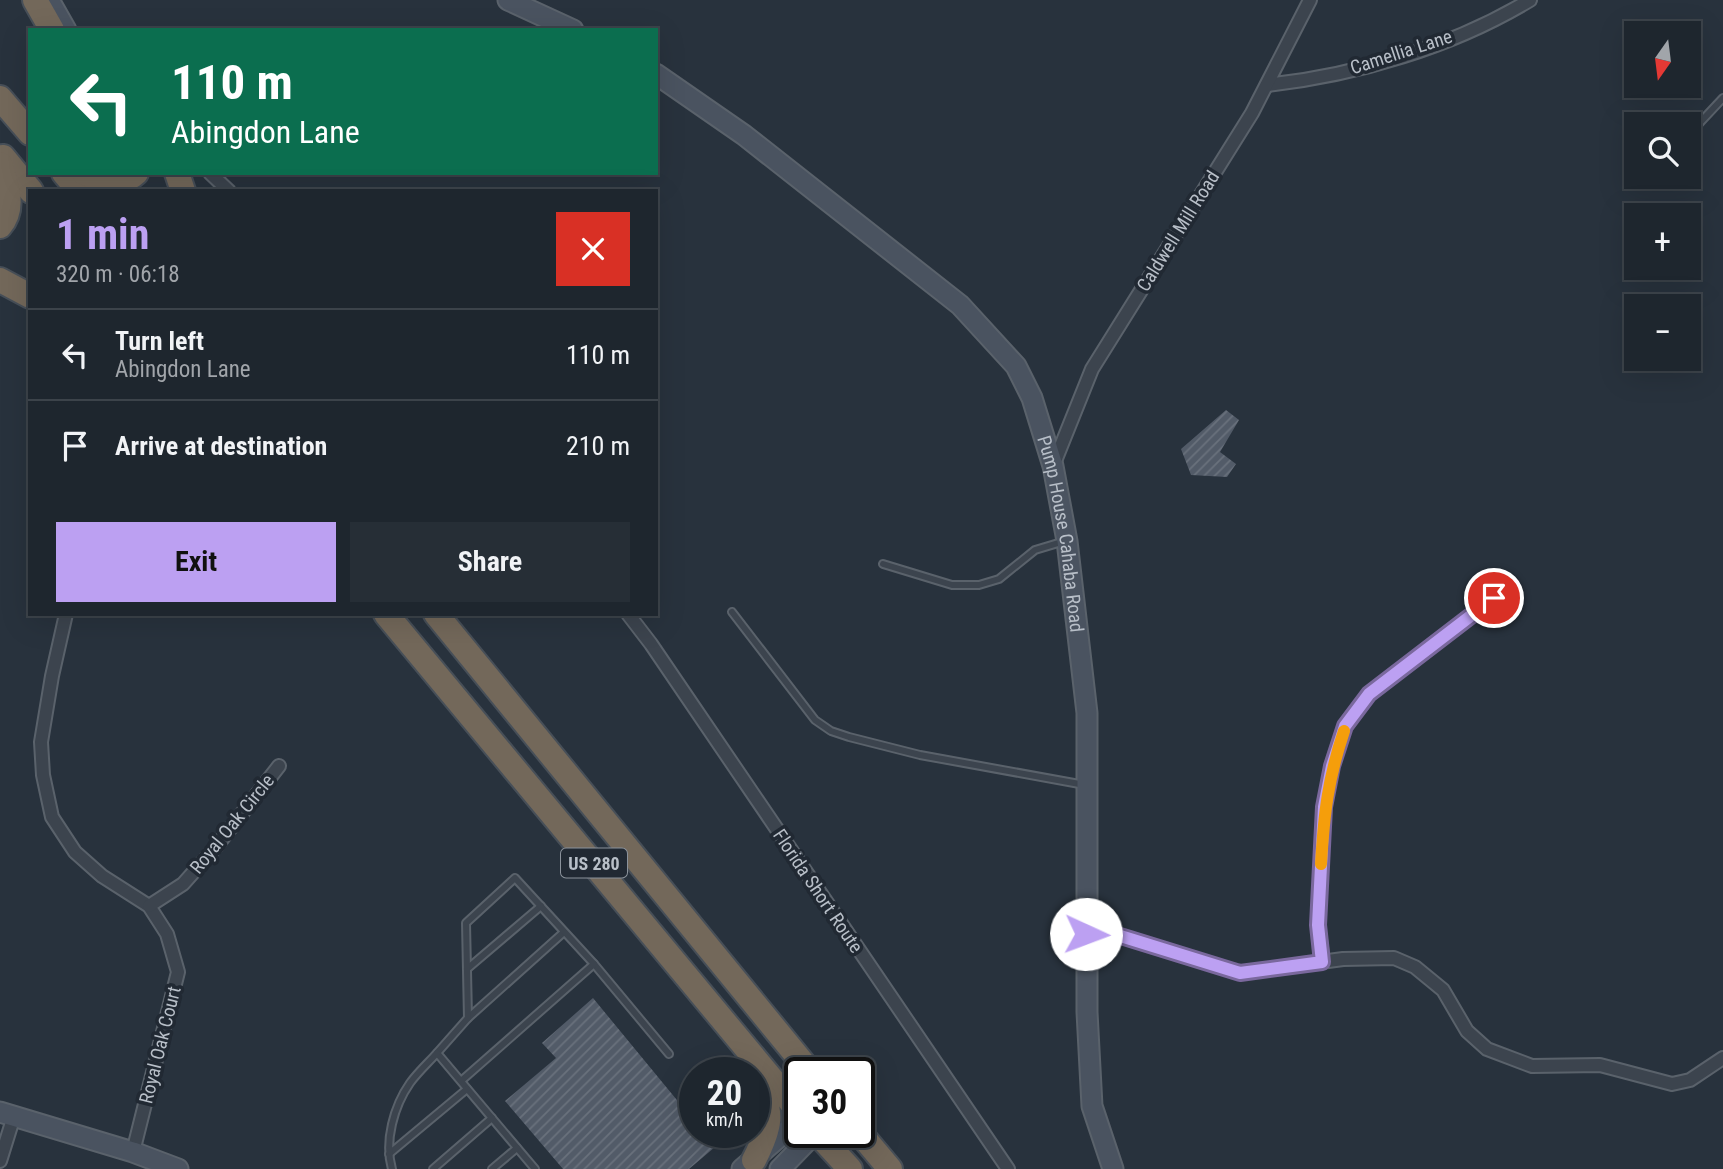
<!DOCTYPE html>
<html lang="en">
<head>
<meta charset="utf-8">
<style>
	:root { --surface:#1e262e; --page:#262e36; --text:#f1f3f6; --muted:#a1a5aa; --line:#3c434a; --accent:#bca0f2 }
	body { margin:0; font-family:"Roboto Condensed",sans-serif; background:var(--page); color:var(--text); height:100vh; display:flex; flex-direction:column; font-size:26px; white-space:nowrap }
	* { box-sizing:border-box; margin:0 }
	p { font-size:23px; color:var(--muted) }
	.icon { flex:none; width:38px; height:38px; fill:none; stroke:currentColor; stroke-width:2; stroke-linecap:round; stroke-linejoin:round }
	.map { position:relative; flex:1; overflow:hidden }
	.side { position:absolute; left:28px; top:189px; width:630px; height:427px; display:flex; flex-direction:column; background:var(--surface); border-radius:0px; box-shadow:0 7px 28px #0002,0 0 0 2px var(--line) }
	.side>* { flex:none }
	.banner { position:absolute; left:28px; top:28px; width:630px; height:147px; border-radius:0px; box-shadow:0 7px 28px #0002,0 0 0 2px var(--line); background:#0b6e4f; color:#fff; overflow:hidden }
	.needle { width:46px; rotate:194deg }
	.tools { position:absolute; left:1624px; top:21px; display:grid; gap:14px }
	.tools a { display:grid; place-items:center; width:77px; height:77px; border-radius:0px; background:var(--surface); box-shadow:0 7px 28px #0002,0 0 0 2px var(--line); font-size:35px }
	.speed { position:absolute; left:679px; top:1057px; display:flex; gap:14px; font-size:35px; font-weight:700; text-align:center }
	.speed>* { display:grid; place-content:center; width:91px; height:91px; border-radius:50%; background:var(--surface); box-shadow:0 7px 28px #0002,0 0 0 2px var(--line); line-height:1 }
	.speed small { font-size:18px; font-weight:400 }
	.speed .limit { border:4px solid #111; border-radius:10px; background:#fff; color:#111 }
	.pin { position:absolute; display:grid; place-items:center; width:60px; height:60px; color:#fff; margin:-30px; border:4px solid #fff; border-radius:50%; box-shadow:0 2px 7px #0007 }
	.me { position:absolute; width:77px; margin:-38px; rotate:92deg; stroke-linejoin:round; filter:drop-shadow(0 0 5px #0008) }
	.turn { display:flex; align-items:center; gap:24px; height:147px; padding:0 28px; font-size:32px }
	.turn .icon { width:91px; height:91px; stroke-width:2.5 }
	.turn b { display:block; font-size:49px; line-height:60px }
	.round { display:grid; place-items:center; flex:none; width:74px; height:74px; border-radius:0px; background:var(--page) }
	.summary { display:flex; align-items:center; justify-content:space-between; height:119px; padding:0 28px }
	h1 { font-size:42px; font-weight:700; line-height:52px; color:var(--accent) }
	.primary-button { display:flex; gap:14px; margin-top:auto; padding:14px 28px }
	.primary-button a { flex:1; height:80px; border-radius:0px; background:var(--accent); color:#111; font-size:28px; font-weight:700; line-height:80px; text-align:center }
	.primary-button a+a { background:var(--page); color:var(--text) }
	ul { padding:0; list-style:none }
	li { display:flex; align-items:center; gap:21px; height:91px; padding:0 28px; border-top:2px solid var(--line) }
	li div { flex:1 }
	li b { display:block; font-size:26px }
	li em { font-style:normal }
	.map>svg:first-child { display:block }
	.building { fill:url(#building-hatch) }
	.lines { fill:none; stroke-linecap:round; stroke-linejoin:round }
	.lane-casing { stroke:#5a626b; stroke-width:10 }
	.street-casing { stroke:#5a626b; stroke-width:16 }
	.secondary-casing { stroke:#5a626b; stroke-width:23 }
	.highway-casing { stroke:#474f58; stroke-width:28 }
	.lane { stroke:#3c444e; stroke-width:6 }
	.street { stroke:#3c444e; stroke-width:12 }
	.secondary { stroke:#4a5360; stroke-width:19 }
	.highway { stroke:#73685a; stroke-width:24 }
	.route-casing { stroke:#7a689d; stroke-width:18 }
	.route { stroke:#bca0f2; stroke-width:12 }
	.slow { stroke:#f59e0b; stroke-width:12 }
	.labels { text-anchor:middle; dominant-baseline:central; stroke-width:7; stroke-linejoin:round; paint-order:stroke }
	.shield { fill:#212933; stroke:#8b929b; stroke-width:2 }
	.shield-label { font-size:18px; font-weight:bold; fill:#b8bfc8 }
	.street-label { font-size:19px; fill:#b8bfc8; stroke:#212933 }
</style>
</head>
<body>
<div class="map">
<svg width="1723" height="1169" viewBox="0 0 1723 1169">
	<defs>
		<pattern id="building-hatch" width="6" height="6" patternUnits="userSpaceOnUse" patternTransform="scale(1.75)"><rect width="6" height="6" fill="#525b68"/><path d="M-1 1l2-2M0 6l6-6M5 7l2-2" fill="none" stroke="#69717c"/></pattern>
	</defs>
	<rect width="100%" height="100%" fill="#28323d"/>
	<g class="building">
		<polygon points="1226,410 1239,420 1220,452 1236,464 1227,477 1191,475 1181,449"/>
		<polygon points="593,998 695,1122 695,1132 703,1132 715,1147 689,1169 563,1169 505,1101 556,1058 542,1043"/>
	</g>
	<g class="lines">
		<g class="lane-casing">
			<g id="lane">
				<polyline points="1689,140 1693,130 1723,98"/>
				<polyline points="1674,177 1674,185"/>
				<polyline points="883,564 952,585 979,585 999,579 1035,550 1065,541"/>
				<polyline points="732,612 815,720 831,731 849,737 920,755 1085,785"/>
				<polyline points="594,964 669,1054"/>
				<polyline points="467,969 541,906"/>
				<polyline points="468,1018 564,932"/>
				<polyline points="461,1081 594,964 515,878 466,923 468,1018 437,1053 535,1169"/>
				<polyline points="389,1154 467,1089"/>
				<path d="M392,1169C384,1141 394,1106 410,1083C418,1072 428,1063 437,1053"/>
				<polyline points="433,1169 492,1118"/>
				<polyline points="492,1169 517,1148"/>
			</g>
		</g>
		<g class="street-casing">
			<g id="street">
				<path d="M1267,85C1357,75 1452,47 1530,0"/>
				<polyline points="210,173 229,191"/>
				<polyline points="1053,466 1092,369 1252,113 1310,0"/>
				<polyline points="66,614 52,676 41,742 43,775 52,817 75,852 102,876 149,906 167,934 178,972 133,1152"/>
				<polyline points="628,614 651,644 1008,1169"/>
				<polyline points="149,906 183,884 215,848 279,766"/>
				<polyline points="1086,935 1114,934 1240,973 1343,959 1394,958 1415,967 1443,990 1467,1031 1487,1049 1532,1066 1600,1065 1672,1084 1690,1080 1723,1058"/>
				<polyline points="1323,962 1318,924 1324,807 1332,766 1345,726 1369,694 1494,598"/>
				<polyline points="0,1161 14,1116"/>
			</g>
		</g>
		<g class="secondary-casing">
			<g id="secondary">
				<polyline points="49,0 66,30"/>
				<polyline points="508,0 573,30"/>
				<path id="s1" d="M656,74L744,135L960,305L1016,366L1032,398L1053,466L1067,541L1087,713V1012L1092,1106L1113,1169"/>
				<polyline points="0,1112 133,1152 178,1169"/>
				<polyline points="742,1169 800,1119"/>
				<polyline points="780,1169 816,1132"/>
			</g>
		</g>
		<g class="highway-casing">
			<g id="highway">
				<polyline points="35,0 52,30"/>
				<polyline points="0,98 30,133"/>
				<polyline points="3,157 31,191"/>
				<path d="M0,164C6,184 16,208 0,226"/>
				<polyline points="64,173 79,191"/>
				<path d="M84,173C99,180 123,186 136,173"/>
				<polyline points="177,173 183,191"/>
				<polyline points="0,280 30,296"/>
				<polyline points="386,614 800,1113"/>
				<polyline points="436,614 811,1073"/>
				<polyline points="816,1132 850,1169"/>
				<polyline points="859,1132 890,1169"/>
				<path d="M754,1160C770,1129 776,1110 754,1080"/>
			</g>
		</g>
		<use href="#lane" class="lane"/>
		<use href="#street" class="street"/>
		<use href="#secondary" class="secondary"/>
		<use href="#highway" class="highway"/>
	</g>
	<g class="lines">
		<g class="route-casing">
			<polyline id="route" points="1086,934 1114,934 1240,973 1322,962 1318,925 1324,807 1332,766 1345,726 1369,694 1494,598"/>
		</g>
		<use href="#route" class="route"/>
		<path class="slow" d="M1321,864C1324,813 1328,779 1344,731"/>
	</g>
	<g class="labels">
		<rect class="shield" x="561" y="848.5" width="66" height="29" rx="5"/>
		<g class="shield-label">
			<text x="594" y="863">US 280</text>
		</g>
		<g class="street-label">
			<text transform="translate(1401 52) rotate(-18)">Camellia Lane</text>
			<text transform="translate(1178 231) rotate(-58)">Caldwell Mill Road</text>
			<text stroke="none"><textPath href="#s1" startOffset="640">Pump House Cahaba Road</textPath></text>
			<text transform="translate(232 824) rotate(-51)">Royal Oak Circle</text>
			<text transform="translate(818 891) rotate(56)">Florida Short Route</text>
			<text transform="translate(160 1045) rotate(-76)">Royal Oak Court</text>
		</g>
	</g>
</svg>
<div class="tools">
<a><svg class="needle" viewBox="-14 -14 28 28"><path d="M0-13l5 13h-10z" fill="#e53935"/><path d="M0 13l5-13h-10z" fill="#a1a5aa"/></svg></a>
<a><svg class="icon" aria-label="search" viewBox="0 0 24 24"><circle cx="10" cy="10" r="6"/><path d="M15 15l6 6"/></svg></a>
<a>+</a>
<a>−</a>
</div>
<div class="speed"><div>20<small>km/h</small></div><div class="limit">30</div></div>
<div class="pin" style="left:1494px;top:598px;background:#d93025"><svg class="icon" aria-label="arrive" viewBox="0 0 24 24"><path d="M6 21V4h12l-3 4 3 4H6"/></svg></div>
<svg class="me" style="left:1086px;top:934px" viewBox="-20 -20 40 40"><circle r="19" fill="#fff"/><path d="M0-13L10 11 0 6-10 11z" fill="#bca0f2"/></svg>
<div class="banner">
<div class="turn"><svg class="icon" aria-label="left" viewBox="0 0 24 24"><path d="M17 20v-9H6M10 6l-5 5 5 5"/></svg><div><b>110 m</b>Abingdon Lane</div></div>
</div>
<section class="side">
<div class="summary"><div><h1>1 min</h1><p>320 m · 06:18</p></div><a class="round" style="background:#d93025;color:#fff"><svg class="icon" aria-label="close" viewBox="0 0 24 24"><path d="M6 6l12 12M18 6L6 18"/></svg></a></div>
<ul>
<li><svg class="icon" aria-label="left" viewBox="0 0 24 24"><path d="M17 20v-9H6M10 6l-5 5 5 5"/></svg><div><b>Turn left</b><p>Abingdon Lane</p></div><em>110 m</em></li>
<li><svg class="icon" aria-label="arrive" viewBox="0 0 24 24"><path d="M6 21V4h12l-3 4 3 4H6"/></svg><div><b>Arrive at destination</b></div><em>210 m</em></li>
</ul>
<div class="primary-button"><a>Exit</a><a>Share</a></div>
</section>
</div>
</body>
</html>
